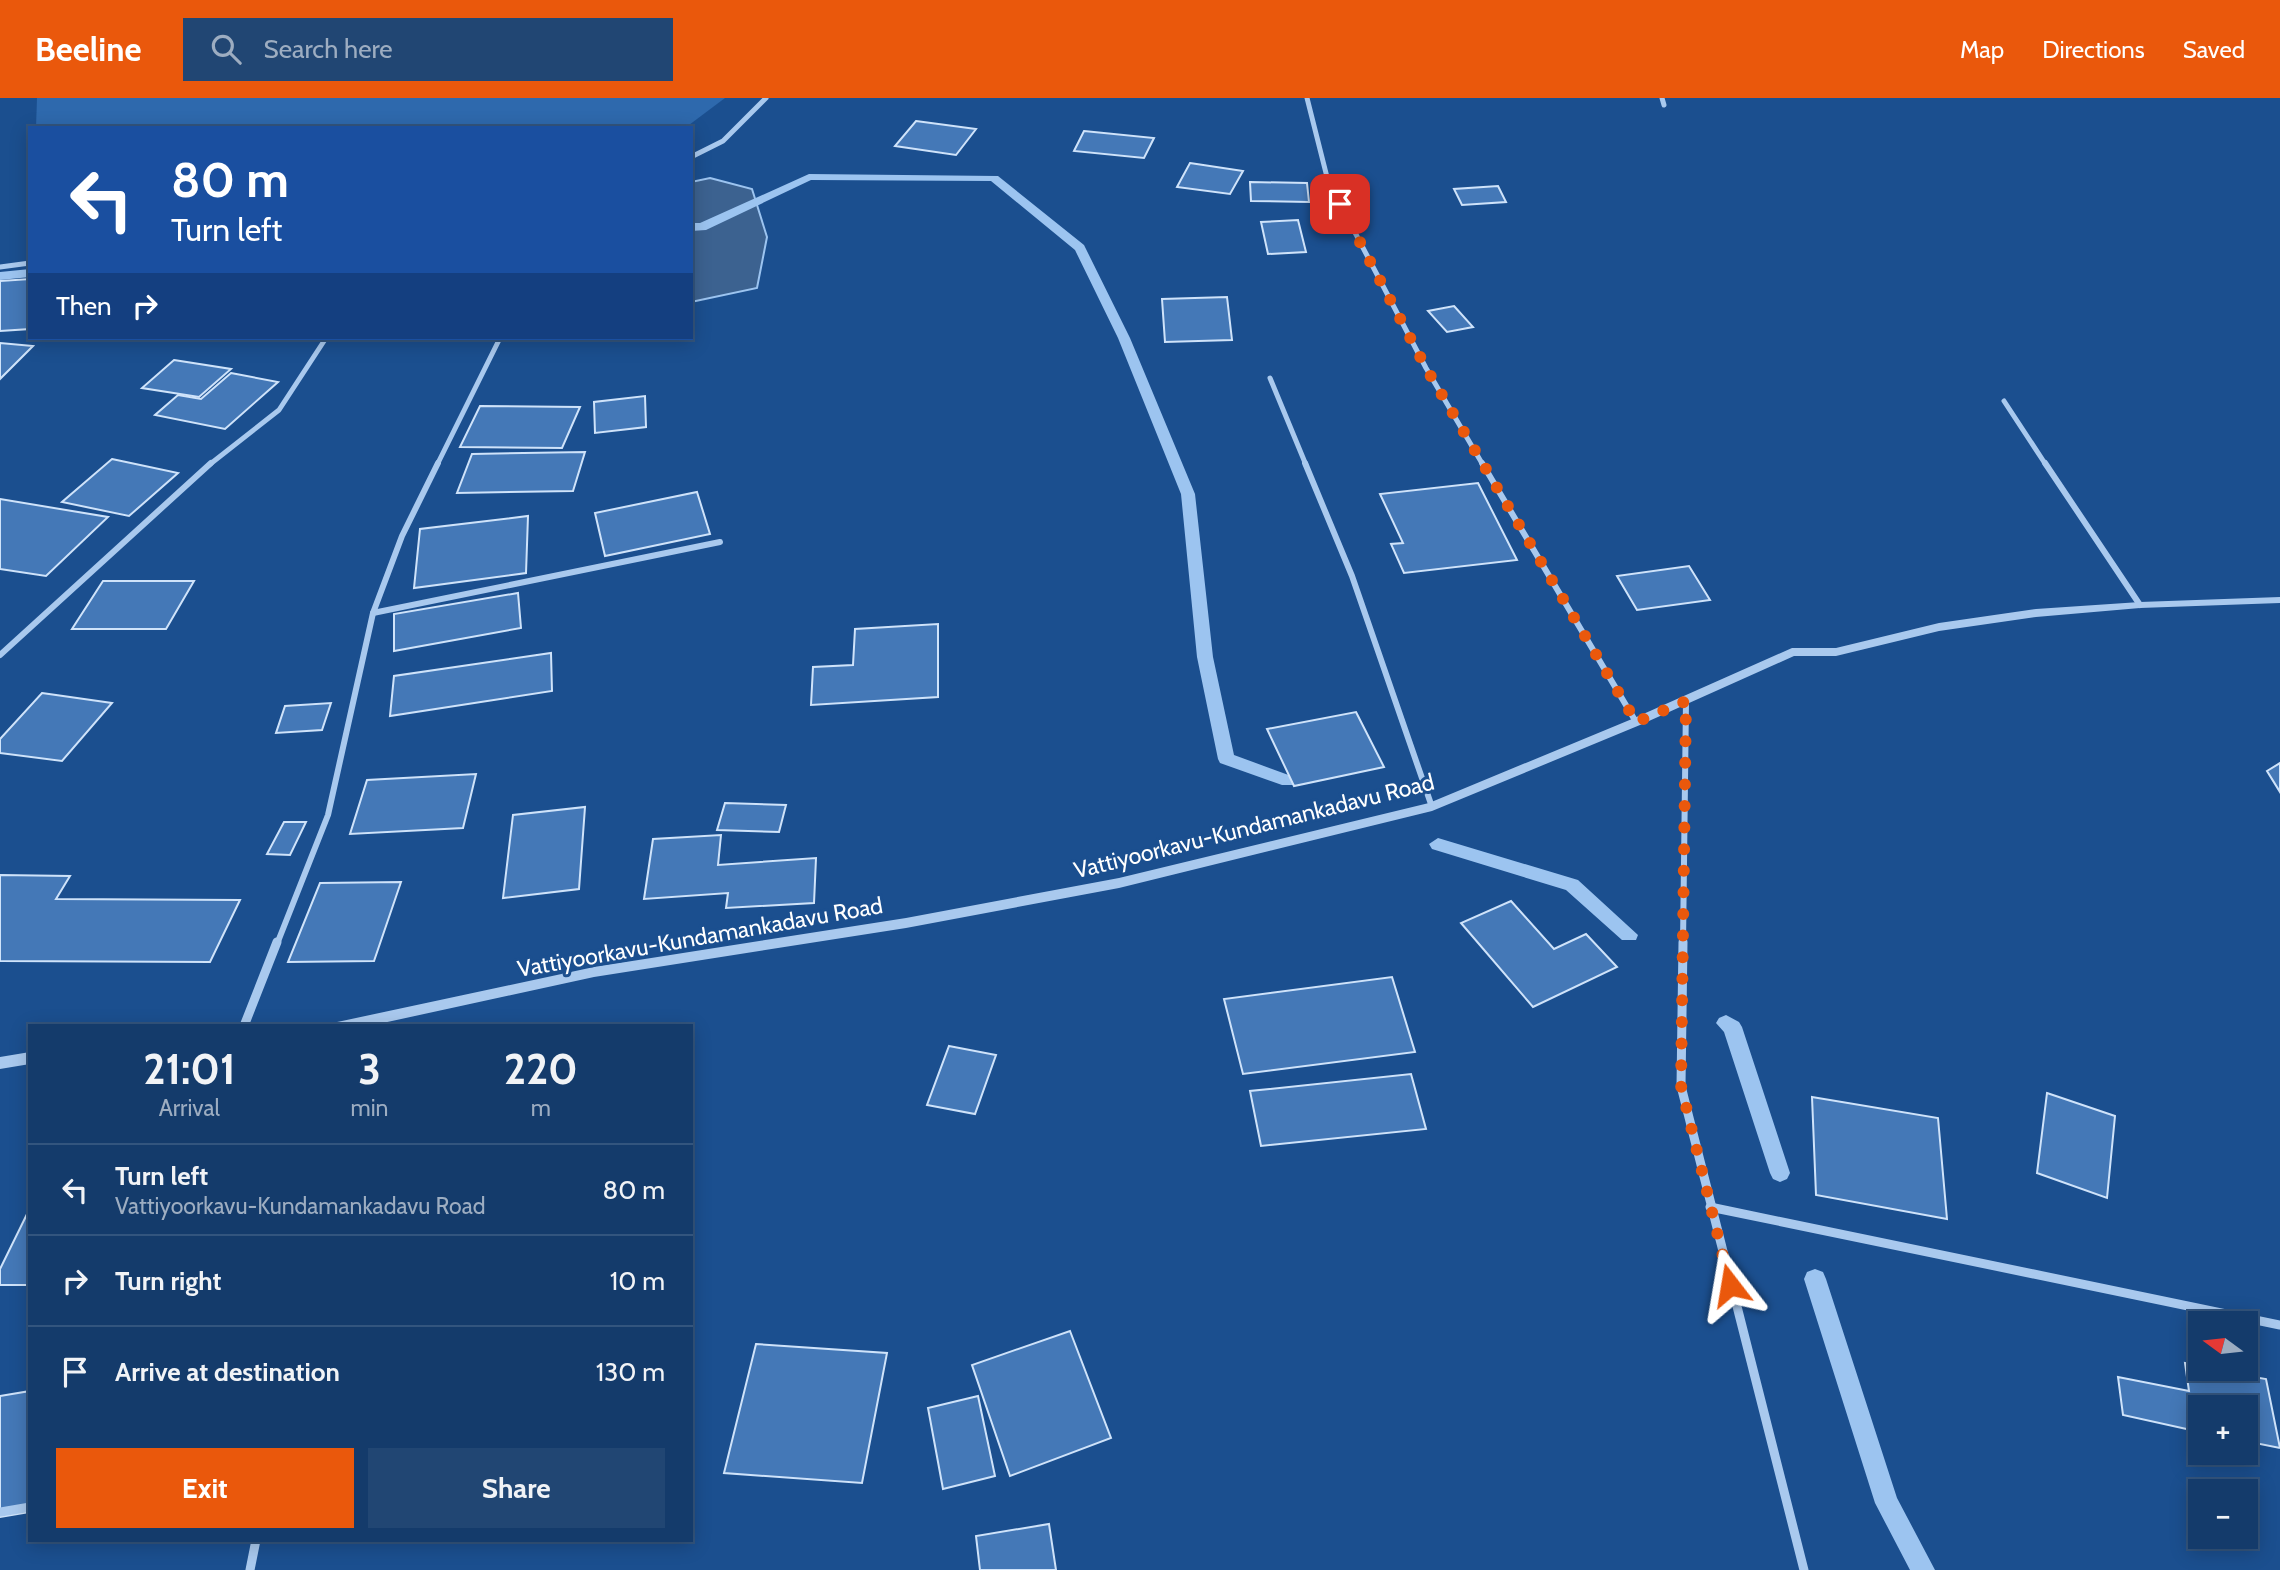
<!DOCTYPE html>
<html lang="en">
<head>
<meta charset="utf-8">
<style>
	:root { --surface:#143b6b; --page:#214673; --text:#f1f3f6; --muted:#9dadc1; --line:#33557e; --accent:#ea580c }
	body { margin:0; font-family:Cabin,sans-serif; background:var(--page); color:var(--text); height:100vh; display:flex; flex-direction:column; font-size:26px; white-space:nowrap }
	* { box-sizing:border-box; margin:0 }
	p { font-size:23px; color:var(--muted) }
	.icon { flex:none; width:38px; height:38px; fill:none; stroke:currentColor; stroke-width:2; stroke-linecap:round; stroke-linejoin:round }
	.map { position:relative; flex:1; overflow:hidden }
	.drawer { position:absolute; left:28px; top:926px; width:665px; height:518px; display:flex; flex-direction:column; background:var(--surface); border-radius:0px; box-shadow:0 4px 18px #0003,0 0 0 2px var(--line) }
	.drawer>* { flex:none }
	.top-card { position:absolute; left:28px; top:28px; width:665px; height:214px; border-radius:0px; box-shadow:0 4px 18px #0003,0 0 0 2px var(--line); background:#1a4fa0; color:#fff; overflow:hidden }
	.needle { width:46px; rotate:285deg }
	.buttons { position:absolute; left:2188px; top:1213px; display:grid; gap:14px }
	.buttons a { display:grid; place-items:center; width:70px; height:70px; border-radius:0px; background:var(--surface); box-shadow:0 4px 18px #0003,0 0 0 2px var(--line); font-size:35px }
	.pin { position:absolute; display:grid; place-items:center; width:60px; height:60px; color:#fff; margin:-30px; border-radius:14px; box-shadow:0 4px 10px #0006 }
	.me { position:absolute; width:77px; margin:-38px; rotate:346deg; stroke-linejoin:round; filter:drop-shadow(0 0 5px #0008) }
	.turn { display:flex; align-items:center; gap:24px; height:147px; padding:0 28px; font-size:32px }
	.turn .icon { width:91px; height:91px; stroke-width:2.5 }
	.turn b { display:block; font-size:49px; line-height:60px }
	.then { display:flex; align-items:center; height:66px; padding:0 28px; background:#0003; gap:14px; font-size:26px }
	.eta { display:flex; justify-content:space-evenly; align-items:center; height:119px; text-align:center }
	.eta b { font-size:42px; font-weight:800; line-height:49px }
	.primary-button { display:flex; gap:14px; margin-top:auto; padding:14px 28px }
	.primary-button a { flex:1; height:80px; border-radius:0px; background:var(--accent); color:#fff; font-size:28px; font-weight:800; line-height:80px; text-align:center }
	.primary-button a+a { background:var(--page); color:var(--text) }
	ul { padding:0; list-style:none }
	li { display:flex; align-items:center; gap:21px; height:91px; padding:0 28px; border-top:2px solid var(--line) }
	li div { flex:1 }
	li b { display:block; font-size:26px }
	li em { font-style:normal }
	header { display:flex; align-items:center; gap:42px; box-sizing:border-box; height:98px; padding:0 35px; background:var(--accent); color:#fff }
	header strong { font-size:33px }
	nav { display:flex; gap:38px; margin-inline-start:auto; font-size:24px }
	.search { width:490px; height:63px; background:var(--page); display:flex; align-items:center; gap:18px; box-sizing:border-box; padding:0 24px; border-radius:0px; color:var(--muted); font-size:26px }
	.map>svg:first-child { display:block }
	.green { fill:#2e69ad }
	.water { fill:#3c6290; stroke:#9cc4f0; stroke-width:2 }
	.lines { fill:none; stroke-linecap:round; stroke-linejoin:round }
	.stream { fill:#9cc4f0; fill-rule:evenodd }
	.building { fill:#4478b7; stroke:#cfe3fa; stroke-width:2 }
	.minor-far2 { stroke:#a9c9ee; stroke-width:5 }
	.minor-far1 { stroke:#a9c9ee; stroke-width:6 }
	.minor { stroke:#a9c9ee; stroke-width:9 }
	.tertiary { fill:#a9c9ee; fill-rule:evenodd }
	.route { stroke:#ea580c; stroke-width:12; stroke-dasharray:0 21.6 }
	.labels { text-anchor:middle; dominant-baseline:central; stroke-width:6; stroke-linejoin:round; paint-order:stroke }
	.street-label { font-size:23px; fill:#fff; stroke:#1b4f8f }
</style>
</head>
<body>
<header>
<strong>Beeline</strong>
<div class="search"><svg class="icon" aria-label="search" viewBox="0 0 24 24"><circle cx="10" cy="10" r="6"/><path d="M15 15l6 6"/></svg>Search here</div>
<nav><a>Map</a><a>Directions</a><a>Saved</a></nav>
</header>
<div class="map">
<svg width="2280" height="1472" viewBox="0 0 2280 1472">
	<rect width="100%" height="100%" fill="#1b4f8f"/>
	<polygon class="green" points="37,0 725,0 685,30 36,30"/>
	<polygon class="water" points="710,80 752,91 767,139 757,190 691,204 691,84"/>
	<g class="lines">
		<g class="stream">
			<polygon points="809,76 998,78 1084,147 1130,240 1195,396 1213,559 1234,657 1294,679 1297,683 1294,687 1282,687 1220,665 1218,661 1197,559 1181,396 1118,240 1075,152 991,83 811,82 706,132 691,133 691,125 700,125"/>
			<polygon points="30,171 30,179 0,182 0,174"/>
			<polygon points="1438,740 1578,782 1638,837 1636,842 1622,842 1566,792 1432,751 1429,746"/>
			<polygon points="1726,917 1739,924 1742,929 1790,1075 1787,1081 1780,1084 1773,1081 1770,1075 1724,934 1716,925 1719,920"/>
			<polygon points="1815,1171 1823,1174 1826,1181 1897,1400 1935,1472 1910,1472 1875,1405 1804,1181 1807,1174"/>
		</g>
	</g>
	<g class="building">
		<polygon points="916,23 976,31 956,57 895,48"/>
		<polygon points="1084,33 1154,40 1144,60 1074,53"/>
		<polygon points="1190,65 1243,73 1230,96 1177,89"/>
		<polygon points="1250,84 1307,85 1309,104 1251,103"/>
		<polygon points="1498,88 1506,104 1462,107 1454,91"/>
		<polygon points="1298,122 1306,154 1268,156 1261,124"/>
		<polygon points="30,181 30,231 0,233 0,183"/>
		<polygon points="1227,199 1232,242 1165,244 1162,201"/>
		<polygon points="1454,208 1473,229 1447,234 1428,213"/>
		<polygon points="0,245 33,248 0,281"/>
		<polygon points="174,262 231,271 199,299 142,290"/>
		<polygon points="231,275 278,284 225,331 155,317 178,297 201,301"/>
		<polygon points="645,298 646,329 595,335 594,304"/>
		<polygon points="480,308 580,309 562,350 460,349"/>
		<polygon points="585,354 573,393 457,395 472,356"/>
		<polygon points="112,361 178,375 129,418 62,404"/>
		<polygon points="1478,385 1517,462 1404,475 1391,446 1403,445 1380,396"/>
		<polygon points="697,394 710,436 605,458 595,415"/>
		<polygon points="0,401 108,419 46,478 0,471"/>
		<polygon points="528,418 526,475 414,490 420,431"/>
		<polygon points="1689,468 1710,502 1637,512 1617,478"/>
		<polygon points="103,483 194,483 166,531 72,531"/>
		<polygon points="518,495 521,530 394,553 394,516"/>
		<polygon points="938,526 938,599 811,607 813,569 853,567 855,531"/>
		<polygon points="551,555 552,593 390,618 394,578"/>
		<polygon points="42,595 112,605 62,663 0,655 0,641"/>
		<polygon points="331,605 322,632 276,635 285,608"/>
		<polygon points="1356,614 1384,669 1294,688 1267,631"/>
		<polygon points="2280,665 2280,694 2267,673"/>
		<polygon points="476,676 463,730 350,736 367,682"/>
		<polygon points="725,705 786,707 779,734 717,732"/>
		<polygon points="585,709 579,791 503,800 513,717"/>
		<polygon points="284,724 306,724 290,757 267,756"/>
		<polygon points="721,737 718,767 816,760 814,805 726,810 728,795 644,801 653,741"/>
		<polygon points="0,777 70,778 56,801 240,802 210,864 0,863"/>
		<polygon points="401,784 374,863 288,864 320,785"/>
		<polygon points="1511,803 1554,851 1586,836 1617,869 1533,909 1461,825"/>
		<polygon points="1392,879 1415,954 1243,976 1224,901"/>
		<polygon points="949,948 996,957 975,1016 927,1007"/>
		<polygon points="1411,976 1426,1031 1261,1048 1250,993"/>
		<polygon points="2047,995 2115,1018 2107,1100 2037,1075"/>
		<polygon points="1812,999 1938,1020 1947,1121 1816,1097"/>
		<polygon points="30,1110 30,1187 0,1187 0,1171"/>
		<polygon points="1070,1233 1111,1340 1010,1378 972,1267"/>
		<polygon points="756,1246 887,1255 862,1385 724,1375"/>
		<polygon points="2185,1265 2200,1268 2200,1270 2266,1281 2280,1350 2245,1343 2245,1309 2200,1309 2200,1334 2123,1317 2118,1279 2189,1293"/>
		<polygon points="30,1293 30,1414 0,1419 0,1298"/>
		<polygon points="978,1298 995,1378 943,1391 928,1310"/>
		<polygon points="1049,1426 1056,1472 980,1472 976,1438"/>
	</g>
	<g class="lines">
		<g class="minor-far2">
			<polyline points="1307,0 1328,83 1426,270 1483,367"/>
			<polyline points="1662,0 1664,7"/>
			<polyline points="691,59 723,43 766,0"/>
			<polyline points="0,169 30,165"/>
			<polyline points="1270,280 1306,367"/>
			<polyline points="2004,303 2046,367"/>
			<polyline points="209,367 279,312 326,240"/>
			<polyline points="437,367 500,240"/>
		</g>
		<g class="minor-far1">
			<polyline points="1305,365 1352,478 1432,709"/>
			<polyline points="1482,365 1636,624"/>
			<polyline points="2045,365 2140,507"/>
			<polyline points="373,515 720,444"/>
			<polyline points="0,557 211,365"/>
			<polyline points="277,846 328,717 373,515 402,438 438,365"/>
			<polyline points="1683,846 1686,603"/>
		</g>
		<g class="minor">
			<polyline points="1683,844 1681,988 1804,1472"/>
			<polyline points="244,928 277,844"/>
			<polyline points="1710,1109 2280,1227"/>
			<polyline points="0,1414 30,1409"/>
			<polyline points="250,1472 256,1442"/>
		</g>
		<g class="tertiary">
			<polygon points="2280,499 2280,505 2140,510 2036,519 1939,533 1836,558 1794,558 1640,627 1432,713 1119,790 906,830 594,879 369,928 336,928 337,924 342,923 594,869 906,820 1119,780 1429,705 1632,621 1792,550 1836,550 1939,525 2036,511 2140,504"/>
			<polygon points="30,954 30,966 0,971 0,959"/>
		</g>
	</g>
	<g class="lines">
		<polyline class="route" points="1340,106 1426,270 1636,624 1686,603 1681,988 1730,1187"/>
	</g>
	<g class="labels">
		<g class="street-label">
			<text transform="translate(1254 728) rotate(-14)">Vattiyoorkavu-Kundamankadavu Road</text>
			<text transform="translate(700 839) rotate(-10)">Vattiyoorkavu-Kundamankadavu Road</text>
		</g>
	</g>
</svg>
<div class="buttons">
<a><svg class="needle" viewBox="-14 -14 28 28"><path d="M0-13l5 13h-10z" fill="#e53935"/><path d="M0 13l5-13h-10z" fill="#9dadc1"/></svg></a>
<a>+</a>
<a>−</a>
</div>
<div class="pin" style="left:1340px;top:106px;background:#d93025"><svg class="icon" aria-label="arrive" viewBox="0 0 24 24"><path d="M6 21V4h12l-3 4 3 4H6"/></svg></div>
<svg class="me" style="left:1730px;top:1187px" viewBox="-20 -20 40 40"><path d="M0-17L14 15 0 8-14 15z" fill="#ea580c" stroke="#fff" stroke-width="4"/></svg>
<div class="top-card">
<div class="turn"><svg class="icon" aria-label="left" viewBox="0 0 24 24"><path d="M17 20v-9H6M10 6l-5 5 5 5"/></svg><div><b>80 m</b>Turn left</div></div>
<div class="then">Then<svg class="icon" aria-label="right" viewBox="0 0 24 24"><path d="M7 20v-9h11M14 6l5 5-5 5"/></svg></div>
</div>
<section class="drawer">
<div class="eta">
<div><b>21:01</b><p>Arrival</p></div>
<div><b>3</b><p>min</p></div>
<div><b>220</b><p>m</p></div>
</div>
<ul>
<li><svg class="icon" aria-label="left" viewBox="0 0 24 24"><path d="M17 20v-9H6M10 6l-5 5 5 5"/></svg><div><b>Turn left</b><p>Vattiyoorkavu-Kundamankadavu Road</p></div><em>80 m</em></li>
<li><svg class="icon" aria-label="right" viewBox="0 0 24 24"><path d="M7 20v-9h11M14 6l5 5-5 5"/></svg><div><b>Turn right</b></div><em>10 m</em></li>
<li><svg class="icon" aria-label="arrive" viewBox="0 0 24 24"><path d="M6 21V4h12l-3 4 3 4H6"/></svg><div><b>Arrive at destination</b></div><em>130 m</em></li>
</ul>
<div class="primary-button"><a>Exit</a><a>Share</a></div>
</section>
</div>
</body>
</html>
